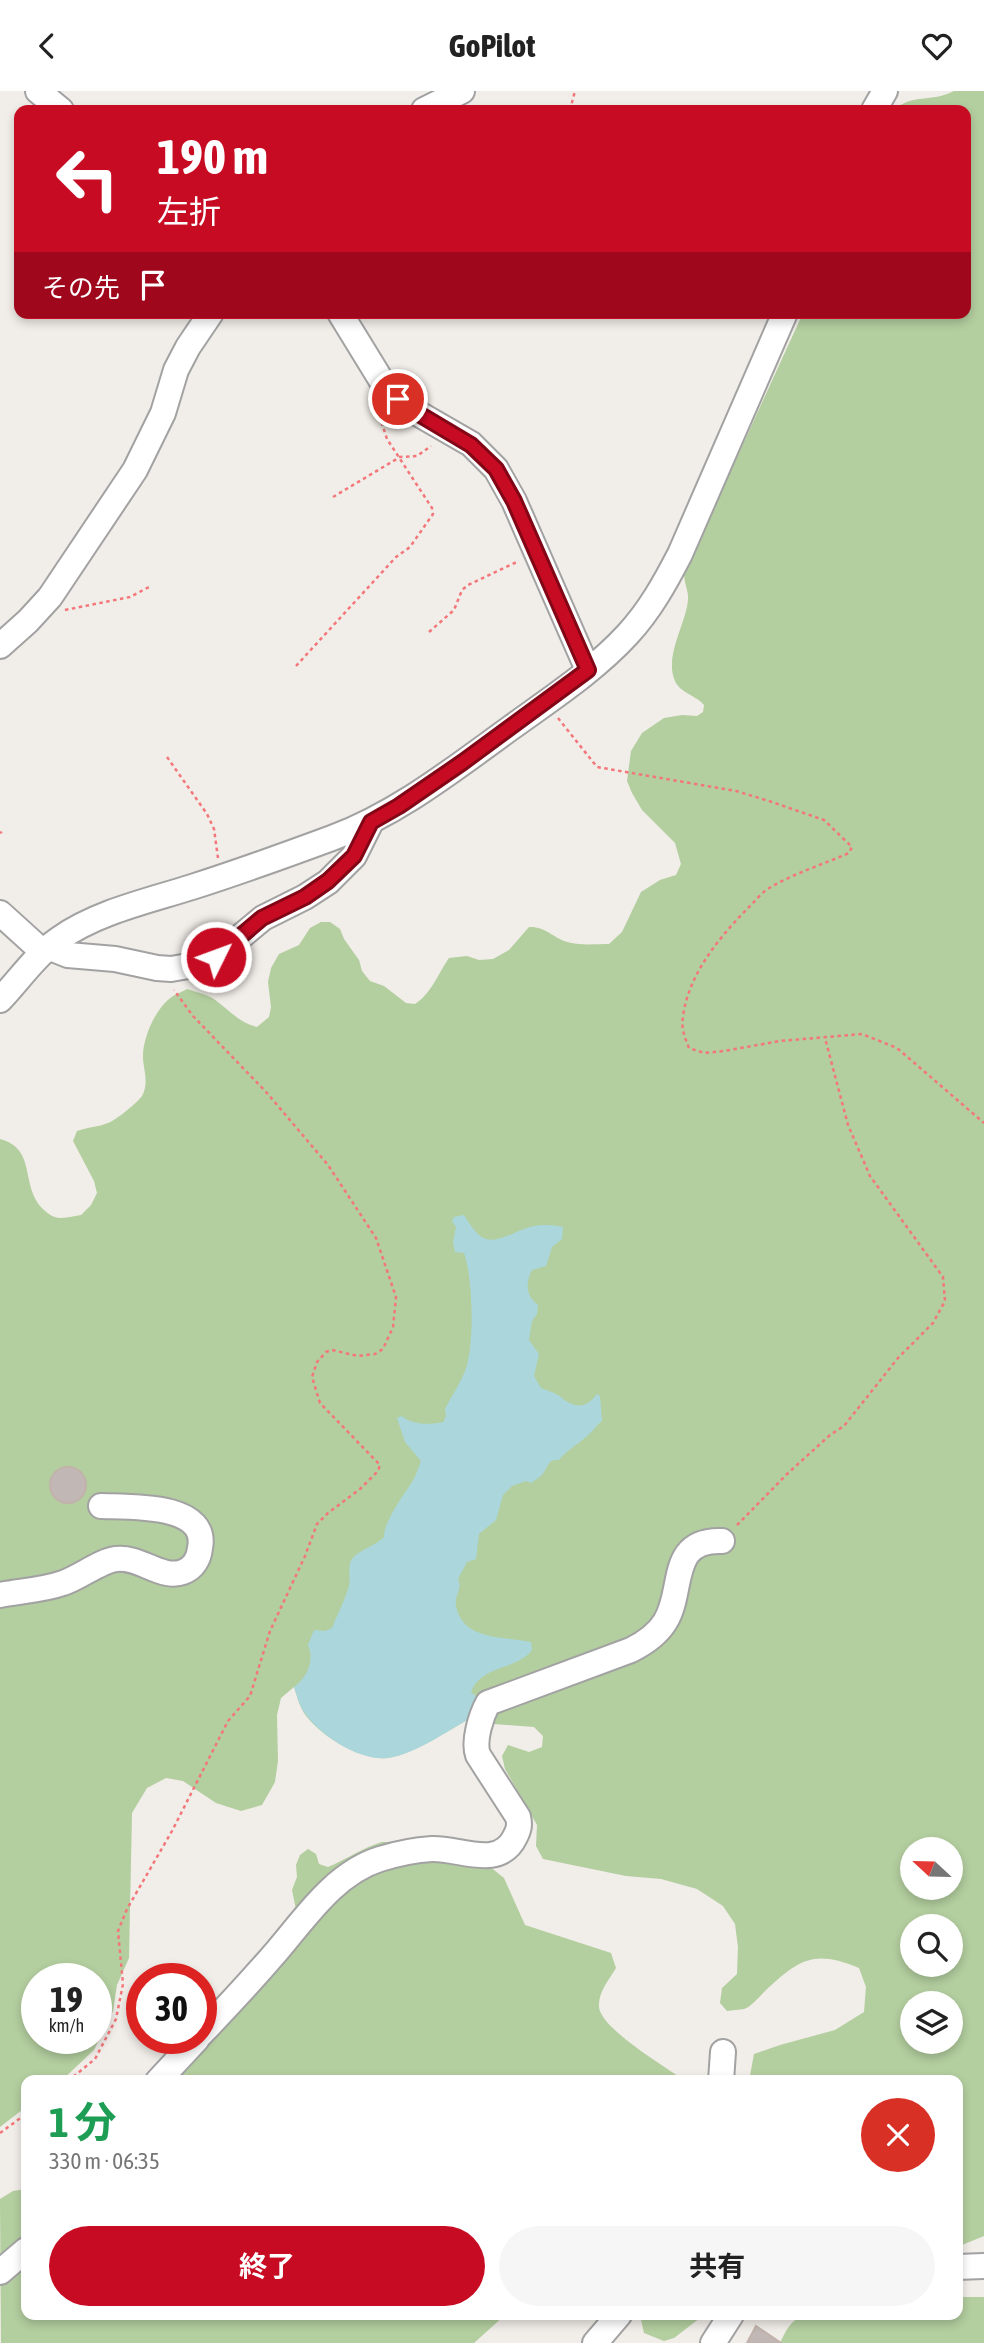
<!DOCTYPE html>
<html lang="ja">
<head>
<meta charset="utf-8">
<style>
	:root { --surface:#fff; --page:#f6f6f6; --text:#222; --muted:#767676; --accent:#c70b23 }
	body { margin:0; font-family:"Asap Condensed","Noto Sans JP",sans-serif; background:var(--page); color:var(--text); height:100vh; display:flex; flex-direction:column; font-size:26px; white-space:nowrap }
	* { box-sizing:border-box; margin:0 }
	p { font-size:23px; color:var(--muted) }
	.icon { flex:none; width:38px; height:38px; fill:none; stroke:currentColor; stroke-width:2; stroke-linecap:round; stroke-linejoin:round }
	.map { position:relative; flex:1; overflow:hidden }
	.side { position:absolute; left:21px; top:1984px; width:942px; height:245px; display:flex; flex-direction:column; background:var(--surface); border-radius:14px; box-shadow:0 4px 10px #0003 }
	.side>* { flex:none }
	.hud { position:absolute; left:14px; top:14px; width:957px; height:214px; border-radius:14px; box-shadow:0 4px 10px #0003; background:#c70b23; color:#fff; overflow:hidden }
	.needle { width:46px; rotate:292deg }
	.tools { position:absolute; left:900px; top:1746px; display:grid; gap:14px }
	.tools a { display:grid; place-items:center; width:63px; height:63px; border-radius:50%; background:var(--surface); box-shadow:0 4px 10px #0003; font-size:35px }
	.speed { position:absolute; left:21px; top:1872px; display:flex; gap:14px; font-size:35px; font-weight:700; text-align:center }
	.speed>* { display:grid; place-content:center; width:91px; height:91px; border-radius:50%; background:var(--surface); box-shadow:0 4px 10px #0003; line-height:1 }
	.speed small { font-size:18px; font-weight:400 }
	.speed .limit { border:10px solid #d22; background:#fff; color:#111 }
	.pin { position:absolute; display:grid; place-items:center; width:60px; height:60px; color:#fff; margin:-30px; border:4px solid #fff; border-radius:50%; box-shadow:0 2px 7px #0007 }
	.me { position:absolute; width:77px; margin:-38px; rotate:48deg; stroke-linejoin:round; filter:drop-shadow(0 0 5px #0008) }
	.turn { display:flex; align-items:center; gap:24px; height:147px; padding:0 28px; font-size:32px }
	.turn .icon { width:91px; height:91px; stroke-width:2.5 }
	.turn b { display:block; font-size:49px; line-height:60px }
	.then { display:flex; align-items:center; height:66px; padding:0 28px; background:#0003; gap:14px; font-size:26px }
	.round { display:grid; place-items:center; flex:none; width:74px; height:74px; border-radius:37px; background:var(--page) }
	.summary { display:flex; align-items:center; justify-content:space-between; height:119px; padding:0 28px }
	h1 { font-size:42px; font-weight:700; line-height:52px; color:#1e9e55 }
	.button { display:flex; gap:14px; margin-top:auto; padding:14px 28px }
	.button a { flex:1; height:80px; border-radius:42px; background:var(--accent); color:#fff; font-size:28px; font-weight:700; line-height:80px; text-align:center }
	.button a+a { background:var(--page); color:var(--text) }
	header { display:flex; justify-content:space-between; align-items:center; height:91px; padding:0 28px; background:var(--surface); font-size:32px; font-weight:700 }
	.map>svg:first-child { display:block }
	.forest { fill:#b3ce9f; fill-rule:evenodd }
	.water { fill:#abd7dc }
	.building { fill:#c1b8b5; stroke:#c2b2ab; stroke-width:2 }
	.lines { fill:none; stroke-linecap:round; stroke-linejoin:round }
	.minor-casing { stroke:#a2a2a2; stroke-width:28 }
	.path { stroke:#f3777a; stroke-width:2.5; stroke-dasharray:3.5 3.5; stroke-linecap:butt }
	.minor { stroke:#fff; stroke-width:24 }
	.route-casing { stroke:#810717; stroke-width:18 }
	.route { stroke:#c70b23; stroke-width:12 }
</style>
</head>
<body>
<header><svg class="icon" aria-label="back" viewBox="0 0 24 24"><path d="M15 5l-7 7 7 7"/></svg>GoPilot<svg class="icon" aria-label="heart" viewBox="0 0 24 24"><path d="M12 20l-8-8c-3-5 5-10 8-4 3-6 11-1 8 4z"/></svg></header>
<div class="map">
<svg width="984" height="2252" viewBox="0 0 984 2252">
	<rect width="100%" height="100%" fill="#f1ede8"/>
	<g class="forest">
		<path d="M954,0H984V2145L957,2156V1990H749L754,1963L780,1954L835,1939L864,1921L866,1896L859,1877C814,1858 799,1868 765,1900C759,1906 751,1916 744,1918C739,1919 732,1919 727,1920L720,1912L722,1897L737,1883L738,1856L735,1833L723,1815L697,1798L661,1788L626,1785L543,1768L536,1755L537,1734L505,1678L502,1665L508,1654L529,1661L542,1656L543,1645L534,1636L494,1633L471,1627C447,1640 414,1663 388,1667C360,1670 319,1644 304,1622C299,1614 297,1605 294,1596L281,1607L277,1624L278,1670L275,1691L262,1714L241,1720L216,1712L183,1690L166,1687L147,1697L132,1722L129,1867L117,1894L113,1920L94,1959L61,1990H26V2016L0,2036V1048C38,1058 19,1096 44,1119C48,1123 53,1126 59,1127C66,1127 74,1125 81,1124L91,1114L97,1102L94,1090L73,1050L77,1040C88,1036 98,1036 108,1032C115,1030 138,1011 142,1005C149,992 144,981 143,968C142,949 154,921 168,909C173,904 182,901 187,898C196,901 206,903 214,908C229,919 238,931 257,936L269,926L271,916L268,891L271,877L279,863L299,854L310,837L321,831H330L340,838L344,848L359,869L362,880L370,890L384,895L406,912L415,913C431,903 438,883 449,867L467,865L479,869L493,868L509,859L529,836C545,836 550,844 564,850C578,855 595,853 609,853L622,841L641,801L660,789L676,784L681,773L675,752L642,719L632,702L627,690L631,660L642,642L664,627L682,624L697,625L703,621L704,614C696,604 680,602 675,590C664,565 686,533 688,509C689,501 684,492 684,482L803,222H966V19H894C913,2 931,12 954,0ZM912,1759H950V1797H912ZM912,1836H950V1874H912ZM37,1888H96V1948H37ZM912,1913H950V1951H912Z"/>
		<path d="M382,1751H395L426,1769L460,1775H489L504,1787L525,1834L611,1862L616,1877C609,1889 598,1901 599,1916C601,1938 666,1976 685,1990H163L299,1833L292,1799L297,1786L296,1774L300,1764L308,1758L316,1763L319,1773L328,1776C347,1768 362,1757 382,1751Z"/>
		<polygon points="26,2098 26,2224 505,2224 474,2252 1,2252 0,2108 13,2100"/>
		<path d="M957,2206H984V2252H780C787,2238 791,2228 806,2224H957Z"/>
		<polygon points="640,2224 704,2224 674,2247 664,2250 644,2242"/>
	</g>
	<path class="water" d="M464,1124C468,1130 472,1137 477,1142C491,1157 509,1143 524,1138C536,1133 550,1133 563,1136L562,1148L552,1156L546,1175L532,1179C525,1193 526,1205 538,1214L537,1223L532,1230L529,1249L539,1263L534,1285L541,1297C548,1300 557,1302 562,1307C575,1317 586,1318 597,1303L600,1305L602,1330C595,1335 593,1341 586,1346C576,1355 568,1358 559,1369C548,1368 549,1374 544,1381C542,1385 535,1389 531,1392L526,1390L512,1395L503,1404L496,1429L479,1443L476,1468L467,1471L458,1488C463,1497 454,1505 456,1515C463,1550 503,1545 531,1551L532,1559C517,1579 481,1574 471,1601L477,1606L471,1627C447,1640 414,1664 387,1667C359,1670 319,1644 304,1621C299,1613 297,1605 294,1596C307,1586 315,1570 308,1554L314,1539L325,1540L332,1537C337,1524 345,1509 349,1495C351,1487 347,1475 352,1468C360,1458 374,1456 384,1446C384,1430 403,1405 412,1391C416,1385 418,1377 421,1370L405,1351L397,1327L402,1325C411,1334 431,1334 443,1331L446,1325L445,1318C451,1306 460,1293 465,1280C475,1255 473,1187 464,1162L455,1161L453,1151L456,1136L452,1130L454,1126Z"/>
	<g class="building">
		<circle cx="68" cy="1394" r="18"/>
		<polygon points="756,2235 781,2252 747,2252"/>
	</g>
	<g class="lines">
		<g class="minor-casing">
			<g id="minor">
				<polyline points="38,0 61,19"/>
				<polyline points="424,19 462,0"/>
				<polyline points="874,19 885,0"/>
				<polyline points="340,222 386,297 419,323 471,353 496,378 514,410 588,579"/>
				<polyline points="0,555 28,530 50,506 135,379 163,322 176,279 188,256 211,222"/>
				<polyline points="0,822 43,861"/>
				<polyline points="48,856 68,864 115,868 157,877 171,878 194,874 216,866 263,827 305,806 328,791 354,765 371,731"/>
				<path d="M0,909C19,889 36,864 59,848C97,821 148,810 192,796C239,781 286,764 332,747C399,722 455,677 512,636C552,607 595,579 628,543C650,519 665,492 680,463L785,222"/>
				<path d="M0,1504C21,1500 43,1499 63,1492C79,1487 100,1470 116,1468C140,1465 161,1489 183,1481C194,1477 199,1467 200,1457C209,1412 129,1416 101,1415"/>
				<path d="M201,1943C227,1916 253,1888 277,1860C306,1826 335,1782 380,1768C396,1763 415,1759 432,1758C460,1757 499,1779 515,1746C519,1738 520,1734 518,1726L478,1664C473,1650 481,1625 488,1612L631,1559C645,1552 657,1544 665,1531C685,1500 667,1448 722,1450"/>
				<polyline points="158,1990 197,1948"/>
				<polyline points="721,1990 723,1961"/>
				<polyline points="957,2176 984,2175"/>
				<polyline points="0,2181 26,2159"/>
				<polyline points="595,2252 619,2224"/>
				<polyline points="713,2252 731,2224"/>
			</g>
		</g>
		<g class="path">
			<polyline points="570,19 575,0"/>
			<polyline points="333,406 400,366 417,365 431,355"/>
			<polyline points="65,519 130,506 149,496"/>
			<polyline points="429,541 454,519 462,499 468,494 519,470"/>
			<polyline points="296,575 396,466 410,456 433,423 432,417 387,348 376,315"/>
			<path d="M558,627L597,676L736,700L769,710L824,729L852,756L849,762C824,773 795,782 771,796C763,800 757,808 751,814C721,844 688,883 683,926C681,938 685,947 689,957L704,962L724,960L780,950L862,943L897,957L984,1032"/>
			<polyline points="167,666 207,723 214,738 218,767"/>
			<polyline points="0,742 2,741"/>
			<polyline points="737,1434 787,1383 830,1344 844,1335 898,1267 933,1232 945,1210 943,1186 870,1085 848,1034 825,947"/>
			<polyline points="68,1990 95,1968 116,1928 123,1893 118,1840 127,1818 172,1740 228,1630 250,1605 270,1540 305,1465 317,1433 328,1422 360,1398 378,1380 380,1374 320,1312 312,1286 317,1271 326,1261 332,1259 358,1265 375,1263 383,1258 393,1236 396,1206 376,1147 328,1074 267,1002 193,925 174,899"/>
			<polyline points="0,2042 26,2023"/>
		</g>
		<use href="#minor" class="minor"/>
	</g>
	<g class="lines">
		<g class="route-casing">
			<polyline id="route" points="216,866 262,827 305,806 328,790 354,765 371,731 399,715 463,671 588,579 514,410 496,378 471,354 419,323 398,308"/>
		</g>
		<use href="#route" class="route"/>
	</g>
</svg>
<div class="tools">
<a><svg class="needle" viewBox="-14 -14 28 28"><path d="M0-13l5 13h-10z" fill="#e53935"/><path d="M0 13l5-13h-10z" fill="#767676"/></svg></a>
<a><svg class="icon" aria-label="search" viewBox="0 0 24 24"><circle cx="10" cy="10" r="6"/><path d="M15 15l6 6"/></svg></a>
<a><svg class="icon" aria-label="layers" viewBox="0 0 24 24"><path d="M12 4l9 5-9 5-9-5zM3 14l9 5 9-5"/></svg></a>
</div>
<div class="speed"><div>19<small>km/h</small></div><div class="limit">30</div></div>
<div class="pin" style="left:398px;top:308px;background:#d93025"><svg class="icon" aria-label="arrive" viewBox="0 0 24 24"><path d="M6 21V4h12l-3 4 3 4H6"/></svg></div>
<svg class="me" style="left:216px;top:866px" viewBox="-20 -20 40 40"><circle r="17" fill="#c70b23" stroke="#fff" stroke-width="3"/><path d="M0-11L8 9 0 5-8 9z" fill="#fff"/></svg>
<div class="hud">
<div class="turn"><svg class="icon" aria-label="left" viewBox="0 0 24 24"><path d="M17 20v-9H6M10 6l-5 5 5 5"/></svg><div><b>190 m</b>左折</div></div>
<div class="then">その先<svg class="icon" aria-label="arrive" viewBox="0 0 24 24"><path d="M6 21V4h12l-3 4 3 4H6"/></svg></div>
</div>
<section class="side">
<div class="summary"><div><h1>1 分</h1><p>330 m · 06:35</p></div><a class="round" style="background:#d93025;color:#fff"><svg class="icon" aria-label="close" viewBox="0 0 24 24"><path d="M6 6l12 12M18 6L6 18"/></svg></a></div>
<div class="button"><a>終了</a><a>共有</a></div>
</section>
</div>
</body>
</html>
